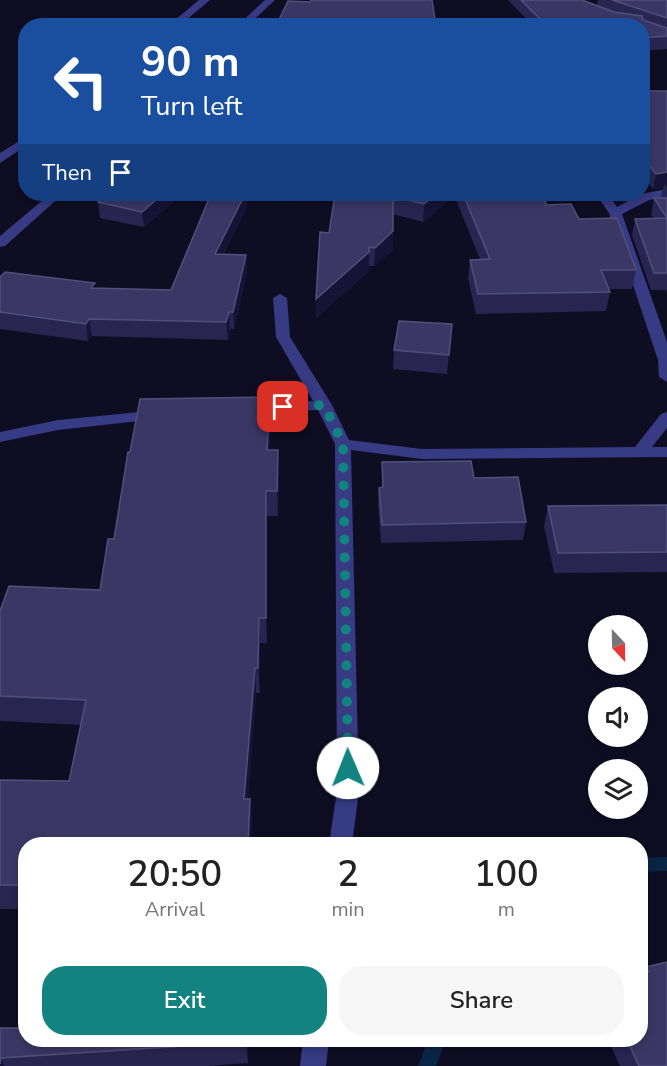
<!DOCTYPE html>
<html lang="en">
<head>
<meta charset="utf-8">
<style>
	:root { --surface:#fff; --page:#f6f6f6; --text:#222; --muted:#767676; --accent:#138382 }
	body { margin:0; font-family:"Nunito Sans",sans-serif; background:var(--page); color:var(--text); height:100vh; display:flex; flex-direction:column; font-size:22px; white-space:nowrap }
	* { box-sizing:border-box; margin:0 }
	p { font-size:20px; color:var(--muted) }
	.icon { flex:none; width:33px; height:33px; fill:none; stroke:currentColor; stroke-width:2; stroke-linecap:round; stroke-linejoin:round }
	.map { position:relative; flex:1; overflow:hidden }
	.details { position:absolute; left:18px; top:837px; width:630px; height:210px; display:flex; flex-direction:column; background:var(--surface); border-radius:24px; box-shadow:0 3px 9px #0003 }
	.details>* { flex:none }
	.hud { position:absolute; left:18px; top:18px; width:632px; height:183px; border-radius:24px; box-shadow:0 3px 9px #0003; background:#1a4fa0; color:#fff; overflow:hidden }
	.needle { width:39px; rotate:158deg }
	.controls { position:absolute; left:588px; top:615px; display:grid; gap:12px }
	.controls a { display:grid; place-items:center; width:60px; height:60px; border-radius:50%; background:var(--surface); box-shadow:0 3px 9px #0003; font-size:30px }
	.pin { position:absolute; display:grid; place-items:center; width:51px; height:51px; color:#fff; margin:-26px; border-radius:12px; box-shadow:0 3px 9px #0006 }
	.me { position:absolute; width:66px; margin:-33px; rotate:359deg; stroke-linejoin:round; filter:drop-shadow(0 0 4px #0008) }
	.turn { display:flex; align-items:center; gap:21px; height:126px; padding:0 24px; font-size:27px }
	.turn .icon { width:78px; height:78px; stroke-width:2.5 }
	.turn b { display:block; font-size:42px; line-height:51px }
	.then { display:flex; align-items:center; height:57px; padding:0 24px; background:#0003; gap:12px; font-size:22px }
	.eta { display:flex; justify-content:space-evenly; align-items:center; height:102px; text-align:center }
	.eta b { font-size:36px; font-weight:600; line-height:42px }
	.button { display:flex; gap:12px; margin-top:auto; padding:12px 24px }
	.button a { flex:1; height:69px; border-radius:24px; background:var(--accent); color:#fff; font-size:24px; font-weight:600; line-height:69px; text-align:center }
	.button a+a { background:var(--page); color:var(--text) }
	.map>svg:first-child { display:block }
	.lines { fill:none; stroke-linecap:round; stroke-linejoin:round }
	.stream { fill:#092545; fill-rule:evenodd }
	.lane { fill:#363b83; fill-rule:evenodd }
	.street { fill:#363b83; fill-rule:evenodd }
	.wall { fill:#282551 }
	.shaded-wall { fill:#161436 }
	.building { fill:#3a3764; stroke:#514f7c; stroke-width:1.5 }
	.route { stroke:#138382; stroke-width:10; stroke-dasharray:0 18 }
</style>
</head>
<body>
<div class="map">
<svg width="667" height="1066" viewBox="0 0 667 1066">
	<rect width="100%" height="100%" fill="#0e0d22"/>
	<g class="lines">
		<g class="stream">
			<polygon points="667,857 667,871 640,872 640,858"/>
			<polygon points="428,1040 446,1040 436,1066 418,1066"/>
		</g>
		<g class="lane">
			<polygon points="199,0 210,0 179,26 168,26"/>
			<polygon points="265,0 275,0 247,26 237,26"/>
			<polygon points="26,137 26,146 0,163 0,153"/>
			<polygon points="50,194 63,194 5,246 0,247 0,236"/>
		</g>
		<g class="street">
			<polygon points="667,189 667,197 649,200 622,214 667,342 667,382 659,377 658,360 609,213 596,194 608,194 617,207 641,194"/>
			<polygon points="280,294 287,298 290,337 332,405 349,440 422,449 635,447 661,414 667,412 667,428 652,447 667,447 667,457 422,459 351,450 359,791 352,844 329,844 337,791 335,444 318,410 248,413 240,408 248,403 313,401 276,337 273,298"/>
			<polygon points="160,410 168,415 166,418 58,430 0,442 0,432 58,420"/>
			<polygon points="303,1040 329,1040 326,1066 300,1066"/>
		</g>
	</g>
	<g class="wall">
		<polygon points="508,0 582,0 597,6 598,0 667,0 667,49 642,51 642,26 533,26"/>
		<polygon points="642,91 667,91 667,293 666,290 651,290 632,235 635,219 654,218 651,215 654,198 661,198 663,188 653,189 642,175"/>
		<polygon points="108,194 177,194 175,200 144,227 100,218 98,202"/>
		<polygon points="335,194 544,194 546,205 579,219 636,270 632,289 608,289 610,292 606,311 476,314 468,278 470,260 480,259 454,195 423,222 393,214 393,250 374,266 369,266 369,271 316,318 316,299 329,233"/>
		<polygon points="247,206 224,254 246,255 247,272 234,329 230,329 228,340 92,336 88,341 0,329 0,277 96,288 171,290"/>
		<polygon points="452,324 447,374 393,369 394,350"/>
		<polygon points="270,397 271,421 270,450 279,474 278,516 267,516 267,643 260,643 260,693 256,693 248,799 250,799 252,824 26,844 26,909 0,909 0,780 69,781 81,725 0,721 0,611 100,590 114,539 130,452"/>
		<polygon points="382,462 474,478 526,522 523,540 381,543 378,505 379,488 382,488"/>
		<polygon points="667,505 667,572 554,573 544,526 548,506"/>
		<polygon points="667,962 667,1066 620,1066 608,1040 640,1040 643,973 646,967"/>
		<polygon points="0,1028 248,1040 248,1063 208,1066 0,1066"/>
	</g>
	<g class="shaded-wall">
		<polygon points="667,172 667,187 664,184 663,188 653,189 656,174"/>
		<polygon points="163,194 177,194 175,200 144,227 142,212"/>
		<polygon points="245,194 247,194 247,206 216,270 215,254"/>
		<polygon points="436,194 454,194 423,222 424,204"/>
		<polygon points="393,231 393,250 374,266 375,248"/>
		<polygon points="369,252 369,271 316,318 316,299"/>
		<polygon points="246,255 247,272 234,329 233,312"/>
		<polygon points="229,312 230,329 228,340 226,322"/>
		<polygon points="89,319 92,336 88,341 86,324"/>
		<polygon points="270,397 271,421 269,474 267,450"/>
		<polygon points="278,450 279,474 278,516 277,491"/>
		<polygon points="266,491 267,516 267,643 266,618"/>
		<polygon points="259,618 260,643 260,693 258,668"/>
		<polygon points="255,668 256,693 246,824 244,799"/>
		<polygon points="250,799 252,824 251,844 248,844"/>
		<polygon points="246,1040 248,1040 248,1063 246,1042"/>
		<polygon points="1,1058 4,1066 0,1066"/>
	</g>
	<g class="building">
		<polygon points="311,0 432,0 436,26 276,26 288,1 310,2"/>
		<polygon points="521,0 582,0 614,12 642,16 643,20 667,28 667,36 642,38 642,26 547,26"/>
		<polygon points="612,0 667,0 667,18"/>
		<polygon points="642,91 667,91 667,172 656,174 642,156"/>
		<polygon points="108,194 163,194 142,212 98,202"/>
		<polygon points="211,194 245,194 215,254 246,255 233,312 229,312 226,322 89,319 86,324 0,312 0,277 5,272 95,283 91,288 171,290"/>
		<polygon points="335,194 436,194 424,204 393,196 393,231 375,248 369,247 369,252 316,299 320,232 329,233"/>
		<polygon points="463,194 544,194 546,205 571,204 579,219 617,218 636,270 601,270 610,292 478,294 470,260 490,259"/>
		<polygon points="654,198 667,198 667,273 654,273 635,219 667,218"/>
		<polygon points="399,321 452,324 449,355 394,350"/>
		<polygon points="270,397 267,450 278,450 277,491 266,491 266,618 259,618 258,668 255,668 244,799 250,799 248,844 26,844 26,885 0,885 0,780 69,781 86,700 0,696 0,611 9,586 100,590 108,539 114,539 128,452 130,452 140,399"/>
		<polygon points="471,461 474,478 518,477 526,522 382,525 379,488 383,487 382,462"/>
		<polygon points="667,505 667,552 558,553 548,506"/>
		<polygon points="667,962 667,1066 639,1066 627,1040 640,1040 640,974 649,972 646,967"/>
		<polygon points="0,1028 26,1028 26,1040 246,1040 246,1042 1,1058 0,1064"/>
	</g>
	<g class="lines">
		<polyline class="route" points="283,407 324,405 343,444 348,768"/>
	</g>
</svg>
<div class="controls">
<a><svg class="needle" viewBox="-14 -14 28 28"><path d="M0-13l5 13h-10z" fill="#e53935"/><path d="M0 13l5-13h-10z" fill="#767676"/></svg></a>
<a><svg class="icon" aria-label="sound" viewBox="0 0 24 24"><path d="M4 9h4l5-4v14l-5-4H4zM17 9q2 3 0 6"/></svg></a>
<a><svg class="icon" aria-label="layers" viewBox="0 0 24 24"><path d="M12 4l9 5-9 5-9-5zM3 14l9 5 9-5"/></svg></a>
</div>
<div class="pin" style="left:283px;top:407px;background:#d93025"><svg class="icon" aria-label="arrive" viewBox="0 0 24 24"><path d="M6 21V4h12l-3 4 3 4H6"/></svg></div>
<svg class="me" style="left:348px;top:768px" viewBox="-20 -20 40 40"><circle r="19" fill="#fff"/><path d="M0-13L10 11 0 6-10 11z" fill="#138382"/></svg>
<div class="hud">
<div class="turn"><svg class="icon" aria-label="left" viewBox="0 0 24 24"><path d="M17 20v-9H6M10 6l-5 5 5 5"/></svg><div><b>90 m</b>Turn left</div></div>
<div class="then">Then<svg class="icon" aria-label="arrive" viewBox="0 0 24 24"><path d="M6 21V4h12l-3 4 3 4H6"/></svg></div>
</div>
<section class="details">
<div class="eta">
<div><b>20:50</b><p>Arrival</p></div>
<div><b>2</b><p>min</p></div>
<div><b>100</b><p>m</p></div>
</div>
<div class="button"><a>Exit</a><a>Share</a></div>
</section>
</div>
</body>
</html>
